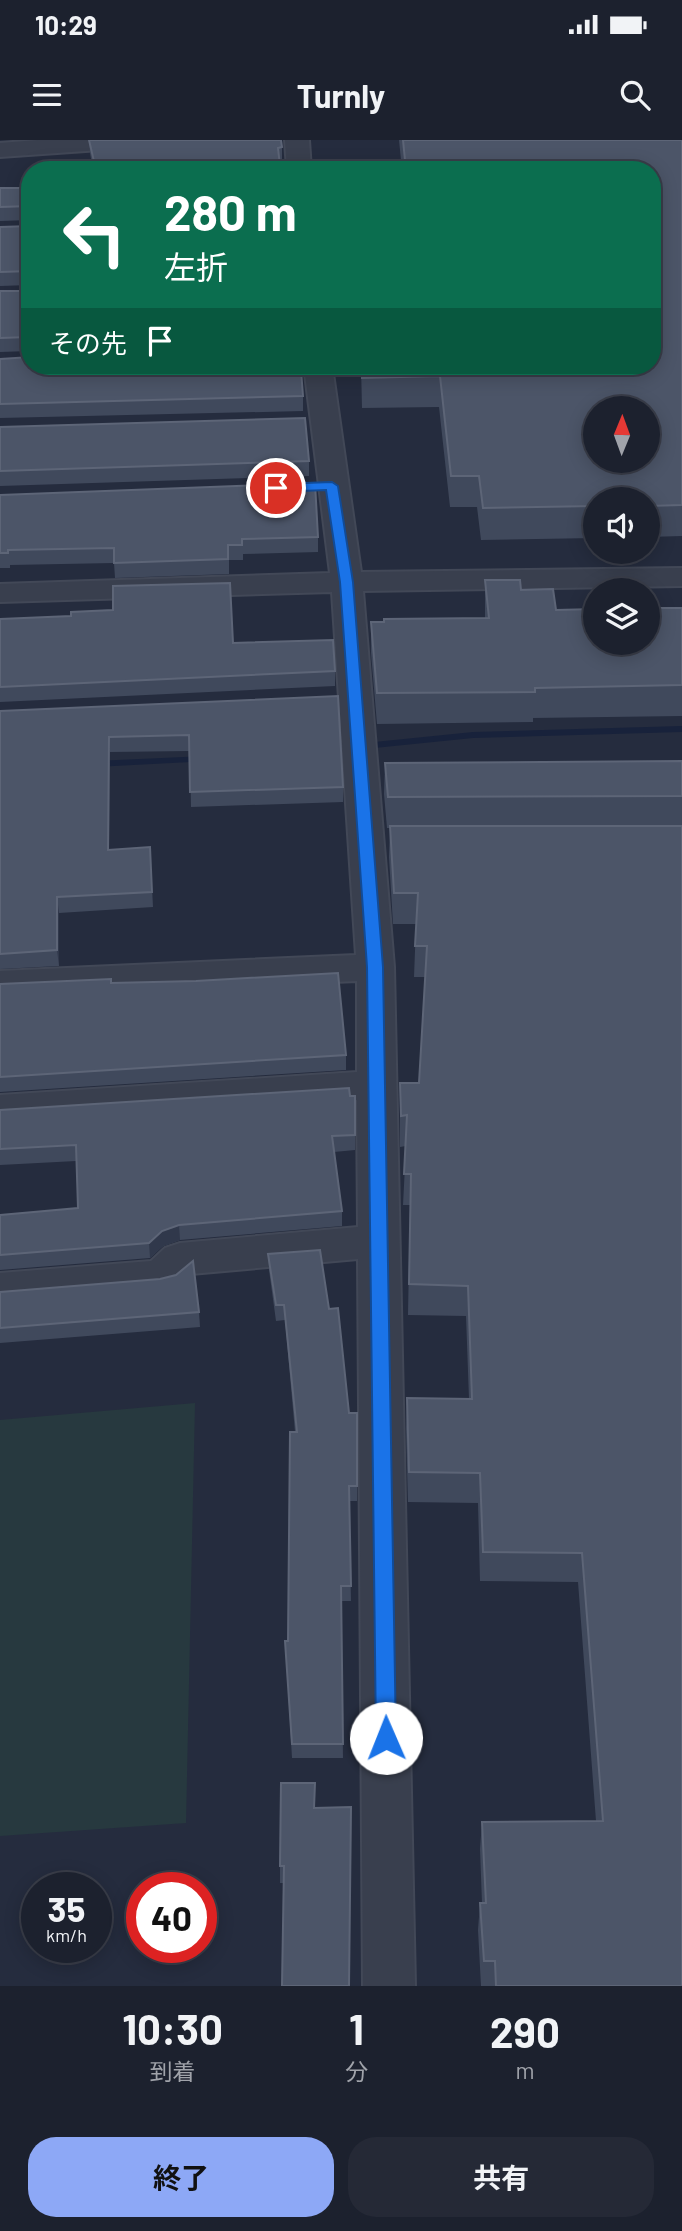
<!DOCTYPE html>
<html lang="ja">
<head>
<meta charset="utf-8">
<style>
	:root { --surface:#1c212e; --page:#252936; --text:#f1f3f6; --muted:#a0a3aa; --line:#3a3e4a; --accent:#8da8f6 }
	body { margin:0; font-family:Barlow,"Noto Sans JP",sans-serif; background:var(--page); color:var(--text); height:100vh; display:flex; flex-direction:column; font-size:26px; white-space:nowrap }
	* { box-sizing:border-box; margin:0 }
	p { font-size:23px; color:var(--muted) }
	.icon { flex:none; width:38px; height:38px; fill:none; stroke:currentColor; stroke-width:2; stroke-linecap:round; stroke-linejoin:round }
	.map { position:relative; height:1846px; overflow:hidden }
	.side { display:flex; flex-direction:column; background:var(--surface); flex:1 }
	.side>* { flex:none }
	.guide { position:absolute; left:21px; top:21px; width:640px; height:214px; border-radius:28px; box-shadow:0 4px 18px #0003,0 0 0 2px var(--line); background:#0b6e4f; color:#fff; overflow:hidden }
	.needle { width:46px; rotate:1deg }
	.tools { position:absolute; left:583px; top:256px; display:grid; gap:14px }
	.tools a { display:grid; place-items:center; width:77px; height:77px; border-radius:50%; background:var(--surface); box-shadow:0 4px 18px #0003,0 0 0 2px var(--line); font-size:35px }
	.speed { position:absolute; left:21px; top:1732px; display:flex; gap:14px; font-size:35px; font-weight:700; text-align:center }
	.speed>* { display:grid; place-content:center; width:91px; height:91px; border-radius:50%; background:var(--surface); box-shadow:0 4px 18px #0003,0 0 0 2px var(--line); line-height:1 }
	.speed small { font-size:18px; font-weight:400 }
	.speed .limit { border:10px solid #d22; background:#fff; color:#111 }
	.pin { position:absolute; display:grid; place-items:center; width:60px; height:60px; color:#fff; margin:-30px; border:4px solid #fff; border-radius:50%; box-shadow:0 2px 7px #0007 }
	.me { position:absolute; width:77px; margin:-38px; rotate:359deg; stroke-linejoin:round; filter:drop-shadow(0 0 5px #0008) }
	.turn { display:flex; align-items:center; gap:24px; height:147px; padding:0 28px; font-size:32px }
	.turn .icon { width:91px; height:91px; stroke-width:2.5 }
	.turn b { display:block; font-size:49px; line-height:60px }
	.then { display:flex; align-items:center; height:66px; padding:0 28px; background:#0003; gap:14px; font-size:26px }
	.eta { display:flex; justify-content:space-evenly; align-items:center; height:119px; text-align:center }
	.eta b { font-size:42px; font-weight:700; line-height:49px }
	.action { display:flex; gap:14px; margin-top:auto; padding:14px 28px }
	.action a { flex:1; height:80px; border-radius:28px; background:var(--accent); color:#111; font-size:28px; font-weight:700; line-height:80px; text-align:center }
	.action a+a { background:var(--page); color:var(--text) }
	.status { display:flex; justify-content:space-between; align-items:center; height:49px; padding:0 35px; background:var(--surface); direction:ltr }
	.status svg { height:19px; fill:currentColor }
	header { display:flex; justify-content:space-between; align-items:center; height:91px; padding:0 28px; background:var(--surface); font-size:32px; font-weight:700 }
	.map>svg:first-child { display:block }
	.green { fill:#27393f }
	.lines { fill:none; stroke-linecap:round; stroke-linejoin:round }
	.stream { fill:#18223b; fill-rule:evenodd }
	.minor-casing { stroke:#424857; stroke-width:4 }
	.minor { fill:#393f4e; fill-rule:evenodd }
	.wall { fill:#40495c }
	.shaded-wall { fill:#30384b }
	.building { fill:#4c5568; stroke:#5d6577; stroke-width:2; fill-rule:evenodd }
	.route { fill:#1a73e8; stroke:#114b97; stroke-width:2 }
</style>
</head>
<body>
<div class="status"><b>10:29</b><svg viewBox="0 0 49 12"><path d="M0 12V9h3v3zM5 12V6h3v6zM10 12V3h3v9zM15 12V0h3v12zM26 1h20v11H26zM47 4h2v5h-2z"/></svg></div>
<header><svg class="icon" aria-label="menu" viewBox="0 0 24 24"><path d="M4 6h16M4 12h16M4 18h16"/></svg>Turnly<svg class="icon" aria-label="search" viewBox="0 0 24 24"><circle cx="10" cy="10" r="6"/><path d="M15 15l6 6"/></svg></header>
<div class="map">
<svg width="682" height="1846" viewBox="0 0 682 1846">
	<rect width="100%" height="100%" fill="#252c3e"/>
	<polygon class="green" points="195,1263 186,1683 0,1696 0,1280"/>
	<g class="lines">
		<g class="stream">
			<polygon points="682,586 682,592 473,598 325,613 320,610 325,607 473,592"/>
			<polygon points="206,616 210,617 211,619 210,621 95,627 90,624 95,621"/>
		</g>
		<g class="minor-casing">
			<g id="minor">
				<polygon points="38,0 155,0 152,5 143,7 0,17 0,3"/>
				<polygon points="285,0 309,0 311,30 287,30"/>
				<polygon points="304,226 332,226 361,432 682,428 682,446 363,451 394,827 415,1846 363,1846 358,1119 191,1134 176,1148 161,1152 0,1165 0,1133 151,1121 165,1108 180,1103 358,1087 357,960 0,983 0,955 357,932 357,841 0,857 0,831 356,815 332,452 0,462 0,444 330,433"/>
			</g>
		</g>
		<use href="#minor" class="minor"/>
	</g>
	<g class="wall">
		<polygon points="89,0 282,7 282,21 279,21 280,30 93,30 90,13"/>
		<polygon points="399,0 682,0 682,396 648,397 648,359 595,359 595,398 481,400 477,367 450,367 439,267 362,268 361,226 653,226 653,30 402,30"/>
		<polygon points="0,48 30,48 30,80 0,81"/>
		<polygon points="30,86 30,145 0,146 0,87"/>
		<polygon points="30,151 30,211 0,212 0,152"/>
		<polygon points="0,219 294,230 303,256 303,271 0,278"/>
		<polygon points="0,287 309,321 309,336 0,346"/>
		<polygon points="0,355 318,397 318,412 243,414 243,420 229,420 229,434 115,438 114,423 10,425 10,428 0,428"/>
		<polygon points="485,440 521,450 556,470 682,468 682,576 533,578 533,582 377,584 371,513 371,482 485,478"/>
		<polygon points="0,479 233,503 335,531 335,546 0,562"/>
		<polygon points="338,556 343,647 343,662 191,667 190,611 110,612 109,710 150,707 153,767 59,773 59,826 0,829 0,571"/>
		<polygon points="682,621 682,1846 481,1846 478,1790 480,1763 482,1763 480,1709 482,1682 596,1681 578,1442 480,1441 478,1363 408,1362 406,1289 407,1258 469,1259 466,1176 408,1175 410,1065 403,1065 406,1006 400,1007 400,943 419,943 425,837 414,837 416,784 393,784 389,717 390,688 387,688 384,654 385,623"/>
		<polygon points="112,843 346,915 346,930 0,952 0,844"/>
		<polygon points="0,970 355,995 355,1010 334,1012 342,1071 342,1086 180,1100 163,1106 150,1118 0,1130 0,1075 78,1068 76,1021 0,1025"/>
		<polygon points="268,1114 329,1169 349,1273 357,1273 357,1361 349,1361 351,1461 341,1461 343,1618 292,1618 286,1515 288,1501 295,1292 285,1180 276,1181 269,1130"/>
		<polygon points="0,1152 199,1172 200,1187 0,1203"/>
		<polygon points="315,1643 284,1743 280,1743 280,1726"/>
	</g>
	<g class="shaded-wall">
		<polygon points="109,597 110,612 109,725 108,710"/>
		<polygon points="57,757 59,773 59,826 57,810"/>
		<polygon points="179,1085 180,1100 163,1106 150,1118 149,1103 162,1091"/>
	</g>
	<g class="building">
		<polygon points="89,0 281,0 282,7 278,8 280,26 275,26 276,30 96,30"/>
		<path d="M403,0H682V365L648,366V359H595V366L483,368L479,336H451L440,236L362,238V226H653V30H406ZM595,268H648V320H595Z"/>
		<polygon points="0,48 30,48 30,66 0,67"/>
		<polygon points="30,86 30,131 0,132 0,87"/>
		<polygon points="0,151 30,151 30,203 28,197 0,198"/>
		<polygon points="30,217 30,226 293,226 294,230 301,230 303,256 0,264 0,219"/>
		<polygon points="305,278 309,321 0,331 0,287"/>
		<polygon points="315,343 318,397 242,399 242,405 228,405 228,419 114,423 114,408 8,410 8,413 0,413 0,355"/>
		<polygon points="485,440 520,440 521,450 553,449 556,470 595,469 595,502 648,502 648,468 682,468 682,545 535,548 535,552 377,553 371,482 384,482 384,479 489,478"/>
		<polygon points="230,443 233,503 333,500 335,531 0,547 0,479 71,476 71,472 113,470 113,446"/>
		<polygon points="338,556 343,647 190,652 189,595 109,597 108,710 150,707 152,752 57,757 57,810 0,814 0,571"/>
		<polygon points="682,621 682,656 388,657 385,623"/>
		<polygon points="390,686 682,686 682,1846 496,1846 495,1821 484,1821 480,1763 486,1763 482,1682 603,1681 582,1413 483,1412 480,1333 409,1332 407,1258 472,1259 468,1146 409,1144 411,1034 404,1034 407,975 401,976 400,943 419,943 427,806 415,806 418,753 394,753"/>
		<polygon points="338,833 346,915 0,937 0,844 111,839 111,843 196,841"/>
		<polygon points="349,948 350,956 355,956 355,995 332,996 342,1071 179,1085 162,1091 149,1103 0,1115 0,1075 78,1068 76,1005 0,1009 0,970"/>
		<polygon points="320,1110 329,1169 338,1168 349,1273 357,1273 357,1346 349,1346 351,1446 341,1446 343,1604 292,1604 285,1501 288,1501 290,1292 297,1292 284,1165 276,1165 268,1114"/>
		<polygon points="193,1121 199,1172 0,1188 0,1152 160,1139 176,1135"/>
		<polygon points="281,1643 315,1643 314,1668 351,1667 349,1846 282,1846 284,1726 280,1726"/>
	</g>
	<polygon class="route" points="332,342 338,346 353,442 383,827 396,1598 393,1604 386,1607 379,1604 376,1598 367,827 340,442 326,350 276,352 270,348 276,344"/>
</svg>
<div class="tools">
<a><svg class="needle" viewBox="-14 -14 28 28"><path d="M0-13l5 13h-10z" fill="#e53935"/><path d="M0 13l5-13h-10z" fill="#a0a3aa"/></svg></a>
<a><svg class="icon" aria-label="sound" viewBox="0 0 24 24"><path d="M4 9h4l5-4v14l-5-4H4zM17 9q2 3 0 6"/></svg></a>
<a><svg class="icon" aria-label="layers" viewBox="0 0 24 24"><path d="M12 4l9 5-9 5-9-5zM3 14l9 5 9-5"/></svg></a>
</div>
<div class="speed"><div>35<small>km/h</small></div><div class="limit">40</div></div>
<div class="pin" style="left:276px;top:348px;background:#d93025"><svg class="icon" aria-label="arrive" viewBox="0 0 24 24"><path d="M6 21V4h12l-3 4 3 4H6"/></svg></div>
<svg class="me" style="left:386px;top:1598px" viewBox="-20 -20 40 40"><circle r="19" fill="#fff"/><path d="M0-13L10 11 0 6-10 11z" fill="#1a73e8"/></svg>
<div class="guide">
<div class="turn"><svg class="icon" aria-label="left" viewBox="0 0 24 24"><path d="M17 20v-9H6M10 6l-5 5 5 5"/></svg><div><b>280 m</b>左折</div></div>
<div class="then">その先<svg class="icon" aria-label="arrive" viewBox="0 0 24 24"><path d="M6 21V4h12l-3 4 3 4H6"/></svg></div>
</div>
</div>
<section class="side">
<div class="eta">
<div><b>10:30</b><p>到着</p></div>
<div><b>1</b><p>分</p></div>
<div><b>290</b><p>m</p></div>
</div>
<div class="action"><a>終了</a><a>共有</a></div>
</section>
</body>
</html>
